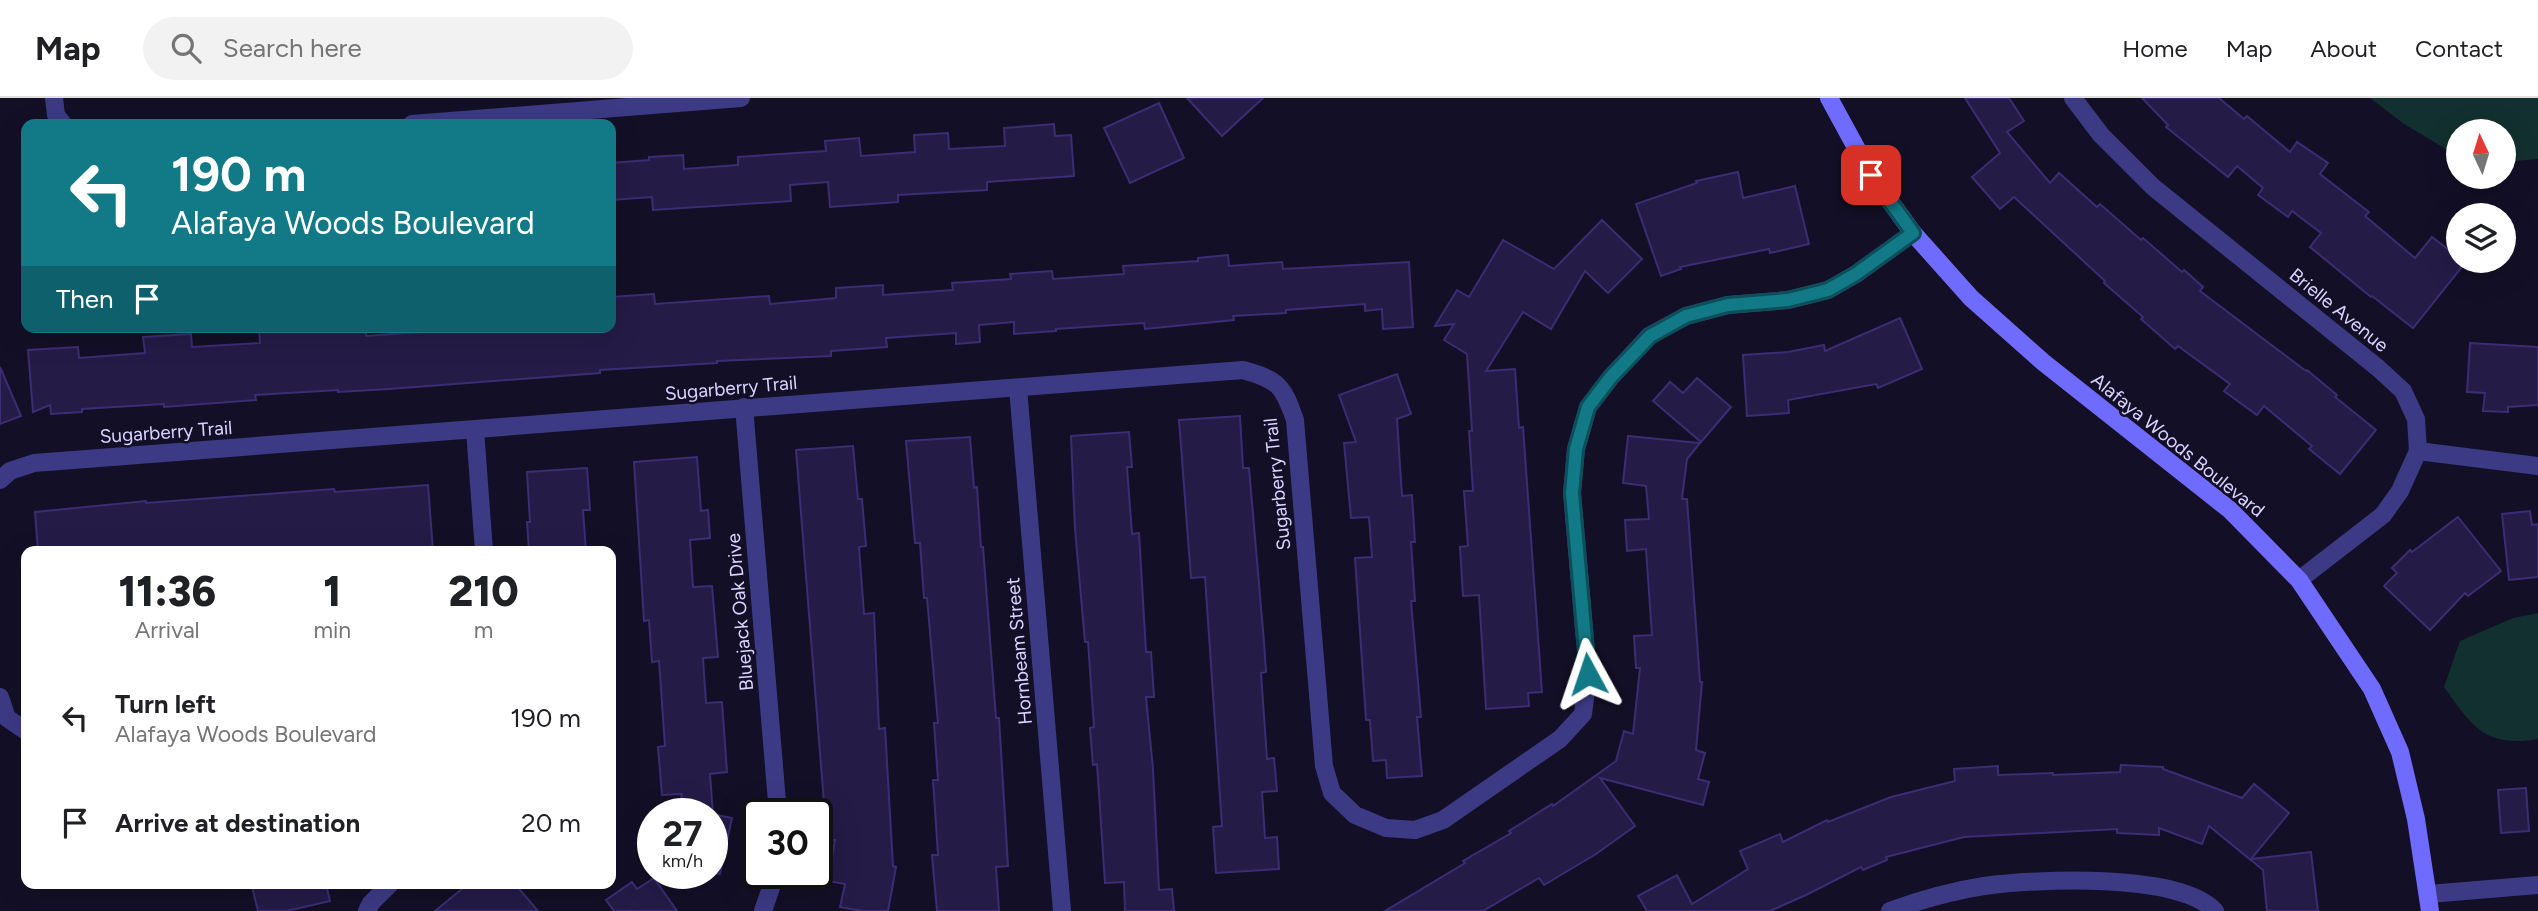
<!DOCTYPE html>
<html lang="en">
<head>
<meta charset="utf-8">
<style>
	:root { --surface:#fff; --page:#f2f2f2; --text:#202124; --muted:#757577; --line:#e0e0e0 }
	body { margin:0; font-family:Figtree,sans-serif; background:var(--page); color:var(--text); height:100vh; display:flex; flex-direction:column; font-size:26px; white-space:nowrap }
	* { box-sizing:border-box; margin:0 }
	p { font-size:23px; color:var(--muted) }
	.icon { flex:none; width:38px; height:38px; fill:none; stroke:currentColor; stroke-width:2; stroke-linecap:round; stroke-linejoin:round }
	.map { position:relative; flex:1; overflow:hidden }
	.drawer { position:absolute; left:21px; top:448px; width:595px; height:343px; display:flex; flex-direction:column; background:var(--surface); border-radius:14px; box-shadow:0 7px 28px #0002 }
	.drawer>* { flex:none }
	.hud { position:absolute; left:21px; top:21px; width:595px; height:214px; border-radius:14px; box-shadow:0 7px 28px #0002; background:#127987; color:#fff; overflow:hidden }
	.needle { width:46px; rotate:356deg }
	.fabs { position:absolute; left:2446px; top:21px; display:grid; gap:14px }
	.fabs a { display:grid; place-items:center; width:70px; height:70px; border-radius:50%; background:var(--surface); box-shadow:0 7px 28px #0002; font-size:35px }
	.speed { position:absolute; left:637px; top:700px; display:flex; gap:14px; font-size:35px; font-weight:700; text-align:center }
	.speed>* { display:grid; place-content:center; width:91px; height:91px; border-radius:50%; background:var(--surface); box-shadow:0 7px 28px #0002; line-height:1 }
	.speed small { font-size:18px; font-weight:400 }
	.speed .limit { border:4px solid #111; border-radius:10px; background:#fff; color:#111 }
	.pin { position:absolute; display:grid; place-items:center; width:60px; height:60px; color:#fff; margin:-30px; border-radius:14px; box-shadow:0 4px 10px #0006 }
	.me { position:absolute; width:77px; margin:-38px; rotate:355deg; stroke-linejoin:round; filter:drop-shadow(0 0 5px #0008) }
	.turn { display:flex; align-items:center; gap:24px; height:147px; padding:0 35px; font-size:32px }
	.turn .icon { width:91px; height:91px; stroke-width:2.5 }
	.turn b { display:block; font-size:49px; line-height:60px }
	.then { display:flex; align-items:center; height:66px; padding:0 35px; background:#0003; gap:14px; font-size:26px }
	.eta { display:flex; justify-content:space-evenly; align-items:center; height:119px; text-align:center }
	.eta b { font-size:42px; font-weight:800; line-height:49px }
	ul { padding:0; list-style:none }
	li { display:flex; align-items:center; gap:21px; height:105px; padding:0 35px }
	li div { flex:1 }
	li b { display:block; font-size:26px }
	li em { font-style:normal }
	header { display:flex; align-items:center; gap:42px; box-sizing:border-box; height:98px; padding:0 35px; background:var(--surface); border-bottom:2px solid var(--line) }
	header strong { font-size:33px }
	nav { display:flex; gap:38px; margin-inline-start:auto; font-size:24px }
	.search { width:490px; height:63px; background:var(--page); display:flex; align-items:center; gap:18px; box-sizing:border-box; padding:0 24px; border-radius:38px; color:var(--muted); font-size:26px }
	.map>svg:first-child { display:block }
	.green { fill:#12302f }
	.building { fill:#241b47; stroke:#3b2d73; stroke-width:2 }
	.lines { fill:none; stroke-linecap:round; stroke-linejoin:round }
	.street { stroke:#3d3a85; stroke-width:18 }
	.secondary { stroke:#6f6bff; stroke-width:18 }
	.route-casing { stroke:#0c4f58; stroke-width:18 }
	.route { stroke:#127987; stroke-width:12 }
	.labels { text-anchor:middle; dominant-baseline:central; stroke-width:5; stroke-linejoin:round; paint-order:stroke }
	.street-label { font-size:19px; fill:#d9d4ff; stroke:#130f26 }
</style>
</head>
<body>
<header>
<strong>Map</strong>
<div class="search"><svg class="icon" aria-label="search" viewBox="0 0 24 24"><circle cx="10" cy="10" r="6"/><path d="M15 15l6 6"/></svg>Search here</div>
<nav><a>Home</a><a>Map</a><a>About</a><a>Contact</a></nav>
</header>
<div class="map">
<svg width="2538" height="813" viewBox="0 0 2538 813">
	<rect width="100%" height="100%" fill="#130f26"/>
	<g class="green">
		<polygon points="2370,0 2538,0 2538,61 2504,64 2504,33 2459,33 2459,59 2404,26"/>
		<path d="M2538,515V641C2485,650 2472,628 2444,589L2460,543L2513,520Z"/>
	</g>
	<g class="building">
		<polygon points="1187,0 1263,0 1222,38"/>
		<polygon points="1965,0 2009,0 2024,23 2007,34 2050,85 2059,75 2097,109 2100,106 2141,142 2143,140 2182,174 2184,172 2203,189 2200,193 2306,273 2307,272 2337,297 2335,299 2376,332 2340,376 2309,351 2312,348 2264,308 2257,317 2224,293 2230,286 2178,248 2175,251 2141,221 2143,219 2104,185 2105,183 2014,99 2000,111 1972,79 2000,55"/>
		<polygon points="2142,0 2219,0 2244,21 2247,18 2290,54 2297,44 2328,65 2320,76 2369,114 2365,118 2415,160 2432,139 2459,160 2459,163 2465,165 2413,230 2372,198 2371,199 2310,149 2321,135 2292,113 2288,119 2258,97 2263,90 2237,68 2228,79 2166,29 2168,27"/>
		<polygon points="1159,5 1184,60 1130,85 1104,30"/>
		<polygon points="1054,26 1055,38 1071,37 1074,78 987,84 987,92 898,97 898,104 830,109 828,84 790,87 791,103 653,112 652,99 611,102 611,65 649,62 649,59 683,57 684,71 738,67 738,59 826,53 825,43 859,40 861,58 915,54 914,37 948,35 949,51 1005,48 1004,30"/>
		<polygon points="1738,74 1743,100 1795,88 1809,146 1770,155 1769,151 1680,169 1681,171 1661,178 1636,106 1697,85 1696,83"/>
		<polygon points="1602,122 1642,161 1608,195 1585,173 1551,231 1523,214 1486,273 1515,271 1519,330 1523,329 1542,594 1528,595 1529,608 1486,611 1479,497 1463,498 1460,449 1468,448 1464,393 1473,393 1469,333 1472,333 1467,256 1444,242 1454,226 1435,228 1457,192 1469,199 1503,142 1554,171"/>
		<polygon points="1228,157 1229,168 1282,164 1283,171 1409,164 1413,229 1383,231 1382,211 1365,213 1365,206 1286,212 1286,215 1233,218 1234,222 1145,231 1144,225 1056,231 1056,233 1014,236 1014,224 979,227 980,244 956,246 956,235 886,240 887,249 831,253 831,258 717,263 717,265 600,272 600,275 389,291 338,294 338,292 255,297 256,302 164,309 164,306 82,311 82,314 51,316 50,307 33,314 28,252 78,249 79,260 145,255 143,239 191,236 192,249 260,245 259,231 289,229 366,229 366,238 434,233 433,229 611,229 611,199 654,196 655,206 769,198 770,206 836,200 836,190 883,187 883,197 953,192 952,185 1011,181 1010,176 1052,173 1053,181 1124,176 1123,168 1198,163 1198,160"/>
		<polygon points="1900,220 1922,271 1878,290 1876,286 1788,302 1789,315 1747,318 1743,257 1788,254 1824,247 1825,253"/>
		<polygon points="2470,245 2538,249 2538,307 2508,309 2508,314 2483,313 2485,295 2467,294"/>
		<polygon points="0,269 21,318 0,326"/>
		<polygon points="1397,276 1411,316 1397,321 1402,398 1412,397 1415,444 1411,444 1415,503 1411,503 1421,619 1417,619 1422,678 1387,680 1386,662 1373,663 1370,622 1366,622 1355,460 1372,459 1369,419 1351,420 1344,345 1356,344 1339,297"/>
		<polygon points="1697,280 1731,309 1701,344 1653,303 1670,284 1683,295"/>
		<polygon points="1240,318 1243,370 1249,370 1264,544 1266,574 1261,575 1267,661 1274,660 1277,693 1262,694 1265,740 1277,739 1279,771 1216,775 1213,729 1222,728 1205,479 1191,480 1179,322"/>
		<polygon points="1129,334 1132,369 1127,369 1132,436 1139,435 1146,554 1151,554 1154,599 1146,599 1153,671 1159,792 1172,791 1174,813 1125,813 1124,784 1105,785 1097,666 1093,667 1090,630 1094,629 1088,544 1085,544 1075,431 1071,338"/>
		<polygon points="1628,338 1700,345 1687,361 1682,401 1687,401 1700,584 1702,584 1696,652 1705,655 1698,681 1709,684 1703,707 1600,680 1635,728 1596,756 1544,787 1539,780 1483,813 1385,813 1465,765 1463,763 1511,735 1509,733 1552,706 1553,708 1616,663 1624,633 1633,636 1640,570 1636,570 1634,538 1652,537 1646,451 1627,453 1625,422 1649,421 1646,388 1623,385"/>
		<polygon points="970,339 974,390 977,389 981,449 983,449 996,620 999,620 1008,768 996,769 999,813 937,813 932,757 938,757 933,682 938,682 934,625 938,625 927,500 924,500 920,445 915,445 906,343"/>
		<polygon points="853,348 858,401 862,401 866,448 859,449 864,516 874,515 879,631 885,630 893,768 896,769 888,813 862,813 840,809 845,786 828,783 835,742 827,743 796,352"/>
		<polygon points="697,359 701,413 708,412 710,440 690,442 693,489 712,488 718,559 703,560 706,605 722,604 727,674 710,676 713,716 678,716 682,696 662,697 658,649 665,648 659,563 652,564 649,522 644,523 634,364"/>
		<polygon points="587,370 590,412 583,412 586,453 529,453 527,424 530,424 527,374"/>
		<polygon points="428,387 433,453 38,453 35,414 146,403 146,405 334,391 335,394"/>
		<polygon points="2530,413 2532,427 2538,426 2538,479 2509,482 2502,416"/>
		<polygon points="2458,419 2501,473 2468,498 2465,495 2430,532 2384,488 2397,475 2392,470 2410,452 2412,454"/>
		<polygon points="2121,667 2163,669 2163,671 2242,700 2254,686 2289,715 2251,761 2311,754 2318,813 2267,813 2263,772 2209,728 2202,746 2159,730 2159,737 2117,735 2117,731 1964,739 1886,759 1887,762 1863,772 1861,769 1806,797 1770,813 1647,813 1638,798 1677,777 1692,806 1748,771 1740,753 1780,736 1783,744 1827,722 1828,724 1891,699 1955,683 1954,671 1998,668 1998,677 2053,675 2053,677 2120,674"/>
		<polygon points="2526,690 2529,733 2501,735 2498,692"/>
		<polygon points="712,716 732,720 720,776 712,775"/>
		<polygon points="654,780 677,813 614,813 606,802 632,784 637,791"/>
		<polygon points="266,786 326,786 330,803 287,813 258,813 252,789"/>
		<polygon points="468,786 515,786 538,813 435,813"/>
	</g>
	<g class="lines">
		<g class="street">
			<polyline points="54,0 56,17 63,26"/>
			<polyline points="2073,0 2101,37 2153,89 2378,270 2403,293 2416,321 2418,353 2400,393 2383,417 2299,482"/>
			<polyline points="412,26 741,0"/>
			<polyline points="1018,290 1062,813"/>
			<polyline points="744,309 778,716"/>
			<polyline points="475,332 484,453"/>
			<polyline points="2418,353 2538,368"/>
			<path d="M0,382L10,373L34,365L1243,272C1279,282 1283,288 1295,322L1324,668L1332,695L1355,717L1386,730L1415,732L1443,722L1560,641L1583,616L1588,576L1572,395L1576,351L1588,309L1611,279L1649,238L1686,218L1728,207L1788,202L1828,192L1856,176L1913,135"/>
			<polyline points="0,599 7,620 26,633"/>
			<polyline points="2429,796 2538,787"/>
			<polyline points="367,813 371,805 390,786"/>
			<polyline points="763,813 776,775"/>
			<path d="M1890,813C1920,802 1952,793 1984,788C2035,781 2179,774 2215,813"/>
		</g>
		<polyline class="secondary" points="1829,0 1871,77 1913,135 1971,200 2043,264 2230,412 2299,482 2372,591 2400,654 2416,721 2430,813"/>
	</g>
	<g class="lines">
		<g class="route-casing">
			<polyline id="route" points="1588,576 1572,395 1576,351 1588,309 1611,279 1650,238 1686,218 1728,207 1788,202 1828,192 1856,176 1913,135 1871,77"/>
		</g>
		<use href="#route" class="route"/>
	</g>
	<g class="labels">
		<g class="street-label">
			<text transform="translate(2339 212) rotate(39)">Brielle Avenue</text>
			<text transform="translate(731 290) rotate(-5)">Sugarberry Trail</text>
			<text transform="translate(166 334) rotate(-4)">Sugarberry Trail</text>
			<text transform="translate(2178 347) rotate(39)">Alafaya Woods Boulevard</text>
			<text transform="translate(1277 386) rotate(-96)">Sugarberry Trail</text>
			<text transform="translate(740 514) rotate(-95)">Bluejack Oak Drive</text>
			<text transform="translate(1019 553) rotate(-95)">Hornbeam Street</text>
		</g>
	</g>
</svg>
<div class="fabs">
<a><svg class="needle" viewBox="-14 -14 28 28"><path d="M0-13l5 13h-10z" fill="#e53935"/><path d="M0 13l5-13h-10z" fill="#757577"/></svg></a>
<a><svg class="icon" aria-label="layers" viewBox="0 0 24 24"><path d="M12 4l9 5-9 5-9-5zM3 14l9 5 9-5"/></svg></a>
</div>
<div class="speed"><div>27<small>km/h</small></div><div class="limit">30</div></div>
<div class="pin" style="left:1871px;top:77px;background:#d93025"><svg class="icon" aria-label="arrive" viewBox="0 0 24 24"><path d="M6 21V4h12l-3 4 3 4H6"/></svg></div>
<svg class="me" style="left:1588px;top:576px" viewBox="-20 -20 40 40"><path d="M0-17L14 15 0 8-14 15z" fill="#127987" stroke="#fff" stroke-width="4"/></svg>
<div class="hud">
<div class="turn"><svg class="icon" aria-label="left" viewBox="0 0 24 24"><path d="M17 20v-9H6M10 6l-5 5 5 5"/></svg><div><b>190 m</b>Alafaya Woods Boulevard</div></div>
<div class="then">Then<svg class="icon" aria-label="arrive" viewBox="0 0 24 24"><path d="M6 21V4h12l-3 4 3 4H6"/></svg></div>
</div>
<section class="drawer">
<div class="eta">
<div><b>11:36</b><p>Arrival</p></div>
<div><b>1</b><p>min</p></div>
<div><b>210</b><p>m</p></div>
</div>
<ul>
<li><svg class="icon" aria-label="left" viewBox="0 0 24 24"><path d="M17 20v-9H6M10 6l-5 5 5 5"/></svg><div><b>Turn left</b><p>Alafaya Woods Boulevard</p></div><em>190 m</em></li>
<li><svg class="icon" aria-label="arrive" viewBox="0 0 24 24"><path d="M6 21V4h12l-3 4 3 4H6"/></svg><div><b>Arrive at destination</b></div><em>20 m</em></li>
</ul>
</section>
</div>
</body>
</html>
